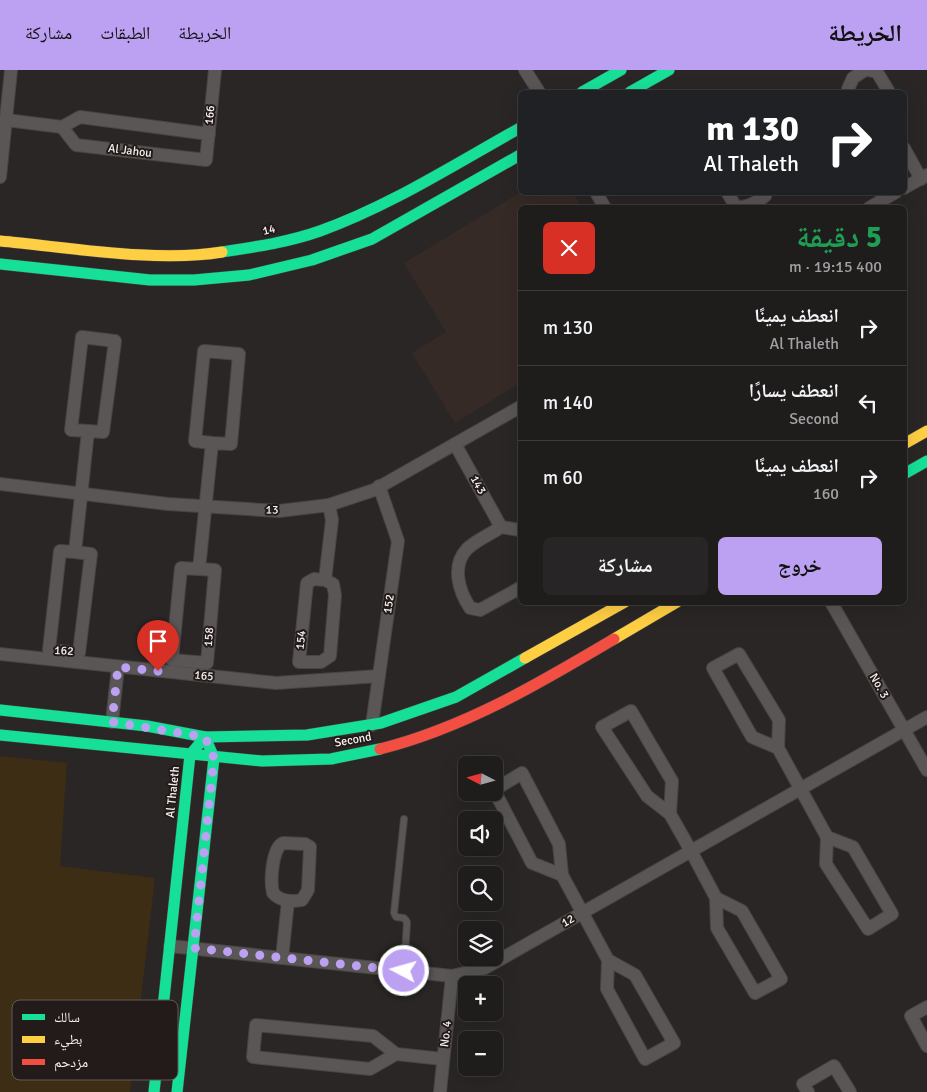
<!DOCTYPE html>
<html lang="ar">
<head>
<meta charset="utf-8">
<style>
	:root { --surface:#1f1c1c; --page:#272525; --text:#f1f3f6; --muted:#a1a1a3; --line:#3c3a3b; --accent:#bca0f2 }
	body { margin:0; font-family:Signika,"Noto Naskh Arabic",sans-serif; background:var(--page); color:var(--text); direction:rtl; height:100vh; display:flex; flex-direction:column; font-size:19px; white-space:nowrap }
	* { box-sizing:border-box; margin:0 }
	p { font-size:16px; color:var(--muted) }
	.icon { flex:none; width:28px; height:28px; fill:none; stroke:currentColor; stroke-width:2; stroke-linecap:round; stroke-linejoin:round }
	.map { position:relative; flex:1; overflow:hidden; direction:ltr }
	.drawer { position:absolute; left:518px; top:135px; width:389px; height:400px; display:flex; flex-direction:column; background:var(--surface); border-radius:8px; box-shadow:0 5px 20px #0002,0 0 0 1px var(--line); direction:rtl }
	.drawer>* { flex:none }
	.hud { position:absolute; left:518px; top:20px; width:389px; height:105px; border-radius:8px; box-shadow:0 5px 20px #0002,0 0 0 1px var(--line); direction:rtl; background:#202124; color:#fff; overflow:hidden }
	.needle { width:32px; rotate:276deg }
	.controls { position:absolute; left:458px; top:686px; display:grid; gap:10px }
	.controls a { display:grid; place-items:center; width:45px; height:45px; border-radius:8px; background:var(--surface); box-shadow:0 5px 20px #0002,0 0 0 1px var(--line); font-size:25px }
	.pin { position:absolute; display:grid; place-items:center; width:42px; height:42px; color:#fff; margin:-51px -21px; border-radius:50% 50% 50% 0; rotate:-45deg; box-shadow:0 0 5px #0007 }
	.pin .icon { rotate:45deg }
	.me { position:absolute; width:55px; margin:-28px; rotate:276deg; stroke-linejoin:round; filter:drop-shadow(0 0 4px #0008) }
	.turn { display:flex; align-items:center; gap:18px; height:105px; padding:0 25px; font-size:22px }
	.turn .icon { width:65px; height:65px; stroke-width:2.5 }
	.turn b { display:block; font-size:35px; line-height:42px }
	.round { display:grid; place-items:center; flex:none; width:52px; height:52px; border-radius:8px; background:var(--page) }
	.overview { display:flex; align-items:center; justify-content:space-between; height:85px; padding:0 25px }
	h1 { font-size:30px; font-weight:700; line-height:38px; color:#1e9e55 }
	.button { display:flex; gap:10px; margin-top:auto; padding:10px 25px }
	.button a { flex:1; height:58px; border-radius:8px; background:var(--accent); color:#111; font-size:20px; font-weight:700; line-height:58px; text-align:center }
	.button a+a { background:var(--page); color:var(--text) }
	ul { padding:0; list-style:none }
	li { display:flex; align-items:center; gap:15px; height:75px; padding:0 25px; border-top:1px solid var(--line) }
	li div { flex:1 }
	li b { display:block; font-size:19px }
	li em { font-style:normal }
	header { display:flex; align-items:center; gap:30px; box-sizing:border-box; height:70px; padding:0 25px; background:var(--accent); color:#111 }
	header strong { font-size:24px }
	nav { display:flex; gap:28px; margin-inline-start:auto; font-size:18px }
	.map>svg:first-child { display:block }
	.built { fill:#362a26 }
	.green { fill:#3d2d15 }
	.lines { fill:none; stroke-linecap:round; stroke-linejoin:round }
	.lane-casing { stroke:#484444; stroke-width:8 }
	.street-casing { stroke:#484444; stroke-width:14 }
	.fast-casing { stroke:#484444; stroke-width:12 }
	.slow-casing { stroke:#484444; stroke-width:12 }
	.jam-casing { stroke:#484444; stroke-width:12 }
	.lane { stroke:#595655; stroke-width:6 }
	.street { stroke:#595655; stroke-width:12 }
	.fast { stroke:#16e098; stroke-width:11 }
	.slow { stroke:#ffcf43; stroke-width:11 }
	.jam { stroke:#f24e42; stroke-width:11 }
	.route { stroke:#bca0f2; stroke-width:9; stroke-dasharray:0 16.2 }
	.labels { text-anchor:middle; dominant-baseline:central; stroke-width:4; stroke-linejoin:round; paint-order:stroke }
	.street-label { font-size:12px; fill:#f6f1f0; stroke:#221b19 }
	.key { fill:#221b19; stroke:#625b5a; stroke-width:1 }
	.key-label { font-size:14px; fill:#f6f1f0 }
</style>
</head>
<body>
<header>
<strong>الخريطة</strong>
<nav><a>الخريطة</a><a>الطبقات</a><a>مشاركة</a></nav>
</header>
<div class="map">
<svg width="927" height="1022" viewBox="0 0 927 1022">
	<rect width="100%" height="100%" fill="#292625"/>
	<polygon class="built" points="520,123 573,123 582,137 520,138 520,313 455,353 412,283 446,262 404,193"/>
	<polygon class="green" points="0,686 67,693 60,796 155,808 130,1022 0,1022"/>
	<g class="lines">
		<g class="lane-casing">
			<polyline id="lane" points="404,749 394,843 396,847 404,848 407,852 404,901"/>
		</g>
		<g class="street-casing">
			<g id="street">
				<polyline points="525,0 539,22"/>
				<polyline points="868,0 877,2 889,22"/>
				<polyline points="850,22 848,19 853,8 865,0"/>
				<polyline points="6,50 62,57 76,75 206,90 215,0"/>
				<polyline points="62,57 80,47 209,64"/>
				<polyline points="904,78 921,109"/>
				<polyline points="0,107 11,0"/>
				<polyline points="904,118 927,105"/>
				<polyline points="596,122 605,138"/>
				<path d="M727,122L736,137C747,138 756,133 765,126L763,122"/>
				<polyline points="869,138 896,122"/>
				<polyline points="455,374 501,457"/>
				<polyline points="0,414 168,434 279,441 329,435 374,420 520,337"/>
				<path d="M520,460L501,457C491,464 476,470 467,479C451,496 459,521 470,538L480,540L520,518"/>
				<polyline points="75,482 60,481 49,580 79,583 91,484 75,482 88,361 103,362 115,271 82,267 71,360 88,361"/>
				<polyline points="199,499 181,498 172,590 207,593 215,500 199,499 212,373 231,374 239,284 204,281 195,371 212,373"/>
				<polyline points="325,510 314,509 307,513 299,592 321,592 330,586 335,525 333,514 325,510 332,450 329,435"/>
				<polyline points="831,532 927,700"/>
				<polyline points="0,584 276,613 379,606"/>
				<polyline points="112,652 118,597"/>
				<polyline points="372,655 398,471 379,416"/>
				<polyline points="778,678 752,667 713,598 739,584 779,650 778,678 827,767 826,794 868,859 892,844 853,777 827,767"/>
				<polyline points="670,744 672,711 631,641 602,657 647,726 670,744 691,781 716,828 717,858 755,923 781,909 742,841 716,828"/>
				<path d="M283,773L305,774L310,777L308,820L302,830C292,832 280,831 273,823C270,811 272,778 283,773Z"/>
				<polyline points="562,805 532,793 494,720 522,703 559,774 562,805 608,890 607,919 645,989 674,973 635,905 608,890"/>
				<polyline points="170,876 452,906 485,898 927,647"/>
				<polyline points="282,888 288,831"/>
				<polyline points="927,937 911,946 927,976"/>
				<polyline points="396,984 370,999 253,987 256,955 373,966 396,984 443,989"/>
				<polyline points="440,1022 452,906"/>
				<polyline points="808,1022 803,1014 834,996 850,1022"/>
			</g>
		</g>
		<g class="fast-casing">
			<g id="fast">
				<polyline points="582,22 621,0"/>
				<polyline points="630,22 669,0"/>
				<path d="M222,182C255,177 289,172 320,161C390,136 455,94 520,58"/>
				<polyline points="0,194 150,210 194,210 249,205 312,190 372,169 520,85"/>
				<polyline points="904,404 927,391"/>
				<polyline points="0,640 147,656 205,667 307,665 381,653 456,627 525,588"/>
				<polyline points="0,665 262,691 331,689 380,679"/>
				<polyline points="154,1022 190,685 205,667 214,688 177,1022"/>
			</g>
		</g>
		<g class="slow-casing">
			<g id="slow">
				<path d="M0,171C67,177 157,193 222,182"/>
				<polyline points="904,374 927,361"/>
				<polyline points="614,569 677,532"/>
				<polyline points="525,588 625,532"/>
			</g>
		</g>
		<g class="jam-casing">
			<path id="jam" d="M380,679C464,658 540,613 614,569"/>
		</g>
		<use href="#lane" class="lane"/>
		<use href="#street" class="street"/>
		<use href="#fast" class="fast"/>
		<use href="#slow" class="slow"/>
		<use href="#jam" class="jam"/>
	</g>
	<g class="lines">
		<polyline class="route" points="158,601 118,597 112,652 205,667 214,688 194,878 404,901"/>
	</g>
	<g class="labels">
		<g class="street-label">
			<text transform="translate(210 45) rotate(-84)">166</text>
			<text transform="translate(130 81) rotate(7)">Al Jahou</text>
			<text transform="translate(269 160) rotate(-14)">14</text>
			<text transform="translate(478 415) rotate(61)">143</text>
			<text transform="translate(272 440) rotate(1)">13</text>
			<text transform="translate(389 534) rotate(-82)">152</text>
			<text transform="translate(209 567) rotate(-85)">158</text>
			<text transform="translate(301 570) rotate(-84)">154</text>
			<text transform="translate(64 581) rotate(3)">162</text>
			<text transform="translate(204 606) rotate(6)">165</text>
			<text transform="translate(879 616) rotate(60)">No. 3</text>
			<text transform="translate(353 670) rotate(-10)">Second</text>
			<text transform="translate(173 722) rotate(-84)">Al Thaleth</text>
			<text transform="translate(568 851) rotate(-30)">12</text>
			<text transform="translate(446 964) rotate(-84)">No. 4</text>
		</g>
	</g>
	<rect x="12" y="930" width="166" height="80" rx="8" class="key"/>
	<rect x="22" y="944" width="23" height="6" fill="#16e098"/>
	<rect x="22" y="966" width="23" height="7" fill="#ffcf43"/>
	<rect x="22" y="989" width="23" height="6" fill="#f24e42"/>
	<g class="key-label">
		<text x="54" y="952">سالك</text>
		<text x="54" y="974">بطيء</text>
		<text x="54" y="997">مزدحم</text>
	</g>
</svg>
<div class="controls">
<a><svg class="needle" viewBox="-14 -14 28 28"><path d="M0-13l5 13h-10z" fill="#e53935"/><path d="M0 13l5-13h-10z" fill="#a1a1a3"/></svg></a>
<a><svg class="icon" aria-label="sound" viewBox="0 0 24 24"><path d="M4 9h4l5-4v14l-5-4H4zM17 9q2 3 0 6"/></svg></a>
<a><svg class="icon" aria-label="search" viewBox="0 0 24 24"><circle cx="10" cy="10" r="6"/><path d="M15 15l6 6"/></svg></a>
<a><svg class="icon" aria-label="layers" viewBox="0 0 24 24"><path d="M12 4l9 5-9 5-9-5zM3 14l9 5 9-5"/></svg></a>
<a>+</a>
<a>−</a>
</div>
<div class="pin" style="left:158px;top:601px;background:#d93025"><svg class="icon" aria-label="arrive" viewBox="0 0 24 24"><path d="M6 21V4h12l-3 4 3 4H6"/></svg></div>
<svg class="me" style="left:404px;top:901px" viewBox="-20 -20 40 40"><circle r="17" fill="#bca0f2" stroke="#fff" stroke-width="3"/><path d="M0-11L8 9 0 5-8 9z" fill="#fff"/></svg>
<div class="hud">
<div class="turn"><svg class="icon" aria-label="right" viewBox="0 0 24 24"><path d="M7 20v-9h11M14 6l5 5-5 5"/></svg><div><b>130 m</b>Al Thaleth</div></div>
</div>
<section class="drawer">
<div class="overview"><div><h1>5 دقيقة</h1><p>400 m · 19:15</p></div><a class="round" style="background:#d93025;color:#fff"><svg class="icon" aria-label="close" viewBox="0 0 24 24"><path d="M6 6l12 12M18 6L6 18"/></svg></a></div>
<ul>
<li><svg class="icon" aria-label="right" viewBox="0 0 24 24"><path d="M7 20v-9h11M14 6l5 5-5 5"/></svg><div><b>انعطف يمينًا</b><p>Al Thaleth</p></div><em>130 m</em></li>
<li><svg class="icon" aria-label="left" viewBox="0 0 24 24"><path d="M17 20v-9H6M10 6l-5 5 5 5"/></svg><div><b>انعطف يسارًا</b><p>Second</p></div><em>140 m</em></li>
<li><svg class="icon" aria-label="right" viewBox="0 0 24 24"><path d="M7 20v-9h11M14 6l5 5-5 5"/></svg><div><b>انعطف يمينًا</b><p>160</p></div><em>60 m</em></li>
</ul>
<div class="button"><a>خروج</a><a>مشاركة</a></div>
</section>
</div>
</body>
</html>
